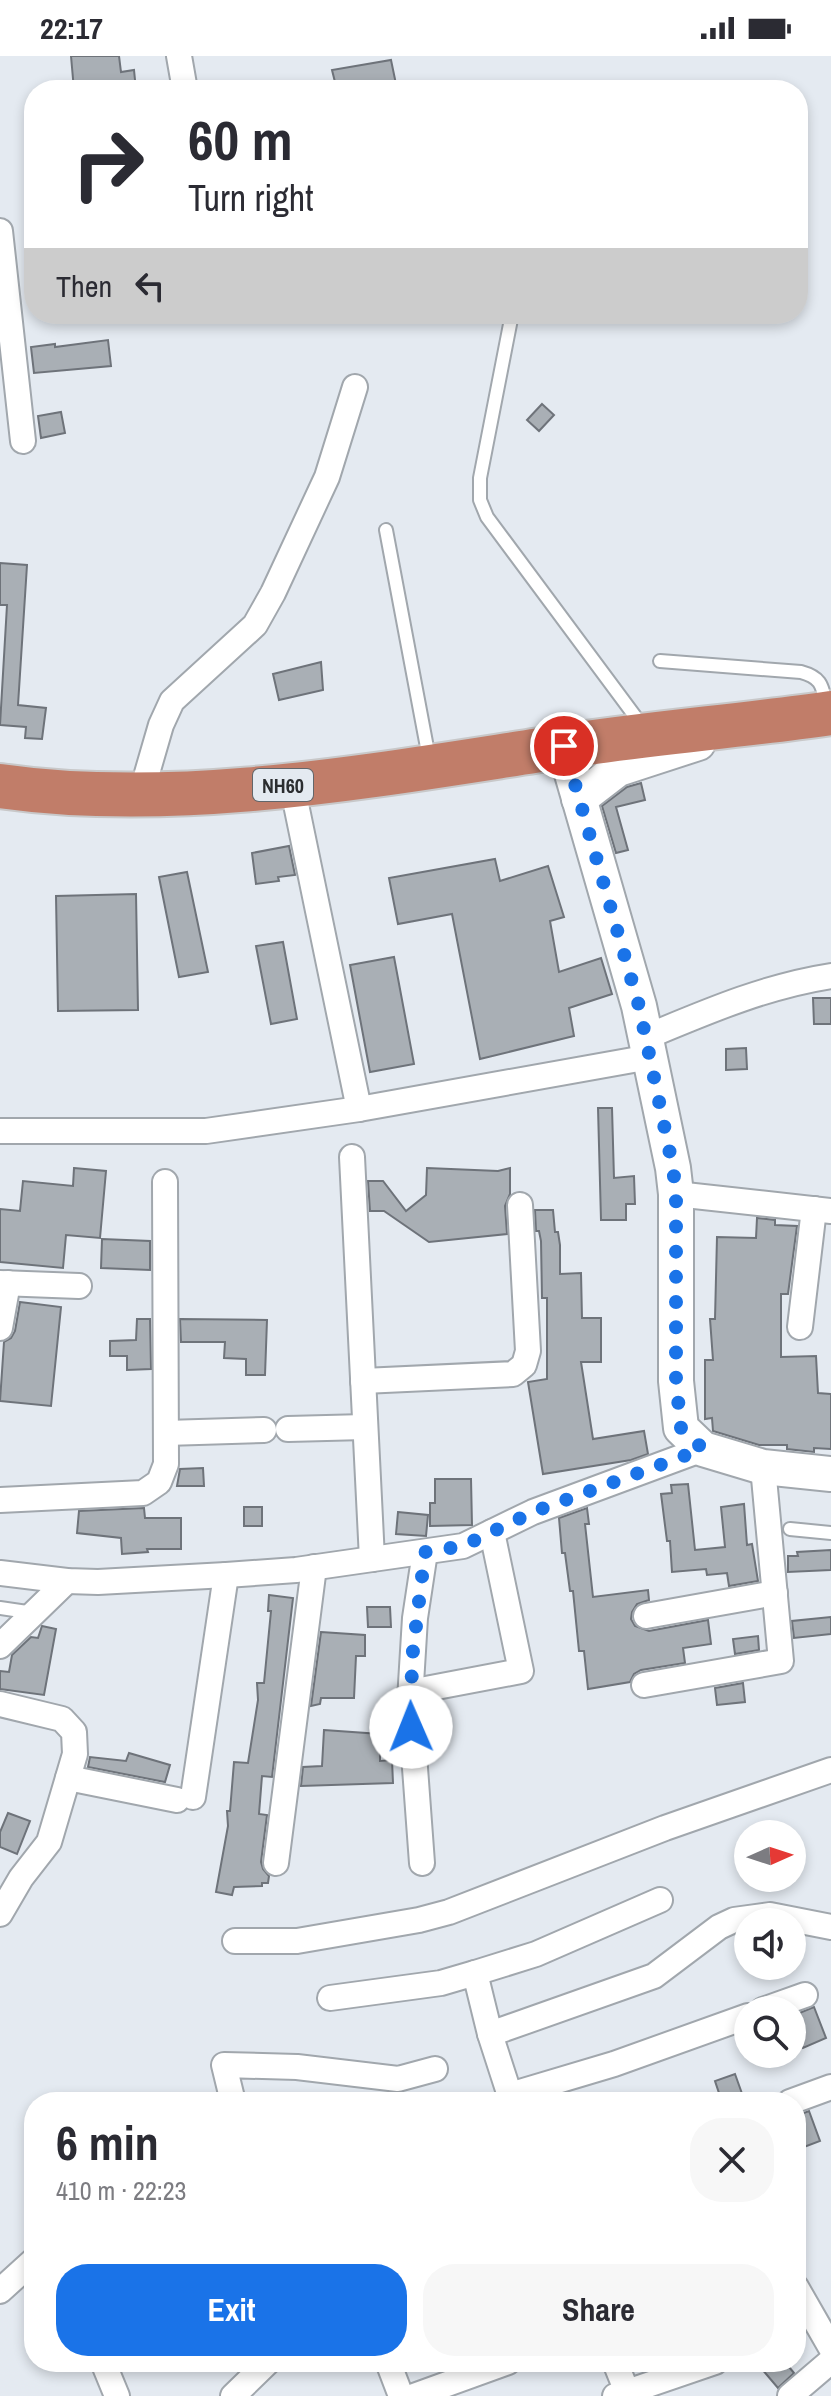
<!DOCTYPE html>
<html lang="en">
<head>
<meta charset="utf-8">
<style>
	:root { --surface:#fff; --page:#f7f7f7; --text:#2b2b33; --muted:#7c7c81; --accent:#1a73e8 }
	body { margin:0; font-family:"Archivo Narrow",sans-serif; background:var(--page); color:var(--text); height:100vh; display:flex; flex-direction:column; font-size:30px; white-space:nowrap }
	* { box-sizing:border-box; margin:0 }
	p { font-size:26px; color:var(--muted) }
	.icon { flex:none; width:44px; height:44px; fill:none; stroke:currentColor; stroke-width:2; stroke-linecap:round; stroke-linejoin:round }
	.map { position:relative; flex:1; overflow:hidden }
	.side { position:absolute; left:24px; top:2036px; width:782px; height:280px; display:flex; flex-direction:column; background:var(--surface); border-radius:32px; box-shadow:0 4px 12px #0003 }
	.side>* { flex:none }
	.banner { position:absolute; left:24px; top:24px; width:784px; height:244px; border-radius:32px; box-shadow:0 4px 12px #0003; background:#fff; color:var(--text); overflow:hidden }
	.needle { width:52px; rotate:87deg }
	.fabs { position:absolute; left:734px; top:1764px; display:grid; gap:16px }
	.fabs a { display:grid; place-items:center; width:72px; height:72px; border-radius:50%; background:var(--surface); box-shadow:0 4px 12px #0003; font-size:40px }
	.pin { position:absolute; display:grid; place-items:center; width:68px; height:68px; color:#fff; margin:-34px; border:4px solid #fff; border-radius:50%; box-shadow:0 2px 8px #0007 }
	.me { position:absolute; width:88px; margin:-44px; rotate:359deg; stroke-linejoin:round; filter:drop-shadow(0 0 6px #0008) }
	.turn { display:flex; align-items:center; gap:28px; height:168px; padding:0 32px; font-size:36px }
	.turn .icon { width:104px; height:104px; stroke-width:2.5 }
	.turn b { display:block; font-size:56px; line-height:68px }
	.then { display:flex; align-items:center; height:76px; padding:0 32px; background:#0003; gap:16px; font-size:30px }
	.round { display:grid; place-items:center; flex:none; width:84px; height:84px; border-radius:32px; background:var(--page) }
	.headline { display:flex; align-items:center; justify-content:space-between; height:136px; padding:0 32px }
	h1 { font-size:48px; font-weight:700; line-height:60px }
	.primary-button { display:flex; gap:16px; margin-top:auto; padding:16px 32px }
	.primary-button a { flex:1; height:92px; border-radius:32px; background:var(--accent); color:#fff; font-size:32px; font-weight:700; line-height:92px; text-align:center }
	.primary-button a+a { background:var(--page); color:var(--text) }
	.status { display:flex; justify-content:space-between; align-items:center; height:56px; padding:0 40px; background:var(--surface); direction:ltr }
	.status svg { height:22px; fill:currentColor }
	.map>svg:first-child { display:block }
	.building { fill:#a9afb5; stroke:#6e737a; stroke-width:2 }
	.lines { fill:none; stroke-linecap:round; stroke-linejoin:round }
	.lane-casing { stroke:#a1a7ad; stroke-width:16 }
	.street-casing { stroke:#a1a7ad; stroke-width:28 }
	.secondary-casing { stroke:#a1a7ad; stroke-width:38 }
	.highway-casing { stroke:#c8c8c9; stroke-width:48 }
	.lane { stroke:#fff; stroke-width:12 }
	.street { stroke:#fff; stroke-width:24 }
	.secondary { stroke:#fff; stroke-width:34 }
	.highway { stroke:#c17d69; stroke-width:44 }
	.route { stroke:#1a73e8; stroke-width:14; stroke-dasharray:0 25.2 }
	.labels { text-anchor:middle; dominant-baseline:central; stroke-width:6; stroke-linejoin:round; paint-order:stroke }
	.shield { fill:#e4eaf1; stroke:#62666a; stroke-width:2 }
	.shield-label { font-size:20px; font-weight:bold; fill:#2b2d30 }
</style>
</head>
<body>
<div class="status"><b>22:17</b><svg viewBox="0 0 49 12"><path d="M0 12V9h3v3zM5 12V6h3v6zM10 12V3h3v9zM15 12V0h3v12zM26 1h20v11H26zM47 4h2v5h-2z"/></svg></div>
<div class="map">
<svg width="831" height="2340" viewBox="0 0 831 2340">
	<rect width="100%" height="100%" fill="#e4eaf1"/>
	<g class="building">
		<polygon points="71,0 119,0 121,16 134,14 136,34 74,34"/>
		<polygon points="391,4 396,28 371,34 337,34 332,14"/>
		<polygon points="108,284 111,310 34,317 31,291 55,288 55,291"/>
		<polygon points="542,348 554,359 539,375 527,364"/>
		<polygon points="61,356 65,377 41,382 38,360"/>
		<polygon points="0,507 27,509 18,649 46,652 42,683 25,682 26,671 0,669 7,549 0,549"/>
		<polygon points="321,606 323,634 279,644 273,618"/>
		<polygon points="641,727 645,744 616,751 628,794 616,797 602,750 627,731"/>
		<polygon points="289,790 295,819 278,821 279,825 256,828 252,797"/>
		<polygon points="495,803 500,825 548,810 564,861 550,865 559,916 601,902 612,938 569,952 574,980 480,1003 452,858 398,868 389,822"/>
		<polygon points="187,816 208,916 179,921 159,821"/>
		<polygon points="136,838 138,954 58,955 56,840"/>
		<polygon points="283,886 297,963 271,968 256,890"/>
		<polygon points="394,901 414,1008 370,1016 350,909"/>
		<polygon points="813,942 831,942 831,968 814,968"/>
		<polygon points="746,992 747,1013 726,1014 726,993"/>
		<polygon points="598,1052 612,1052 614,1122 634,1120 635,1148 626,1148 626,1164 601,1164"/>
		<polygon points="74,1112 106,1115 100,1182 66,1179 63,1212 0,1206 0,1153 20,1155 23,1125 73,1130"/>
		<polygon points="427,1112 498,1115 510,1112 510,1138 505,1150 507,1178 429,1186 384,1155 370,1155 368,1125 383,1125 406,1155 426,1139"/>
		<polygon points="535,1154 553,1154 555,1176 558,1176 560,1189 560,1218 581,1217 582,1262 601,1262 601,1306 581,1306 593,1383 644,1375 648,1398 631,1404 543,1418 528,1326 547,1323 547,1242 542,1242 541,1185 539,1175 536,1175"/>
		<polygon points="757,1162 775,1164 775,1169 797,1170 788,1238 781,1238 781,1301 816,1300 818,1337 831,1338 831,1393 814,1392 814,1396 787,1393 787,1389 759,1389 713,1375 712,1362 705,1363 705,1304 713,1304 710,1263 715,1263 717,1181 756,1182"/>
		<polygon points="102,1183 150,1185 150,1214 101,1212"/>
		<polygon points="20,1246 61,1251 51,1350 0,1345 4,1286 11,1282 15,1275"/>
		<polygon points="137,1263 150,1263 151,1313 127,1314 127,1300 110,1300 110,1285 136,1284"/>
		<polygon points="180,1263 267,1264 265,1319 246,1319 246,1303 224,1302 225,1286 181,1286"/>
		<polygon points="203,1412 204,1430 177,1430 180,1413"/>
		<polygon points="435,1423 471,1423 472,1469 430,1470 430,1447 435,1447"/>
		<polygon points="688,1428 695,1494 725,1491 721,1451 744,1448 747,1489 752,1488 758,1525 729,1530 727,1517 707,1519 706,1513 672,1516 670,1485 667,1485 661,1438 672,1437 671,1429"/>
		<rect x="244" y="1451" width="18" height="19"/>
		<polygon points="144,1452 145,1462 181,1462 181,1493 147,1493 148,1496 122,1498 121,1482 77,1477 79,1455"/>
		<polygon points="587,1452 589,1468 585,1468 593,1541 648,1534 649,1544 637,1548 632,1556 631,1563 635,1570 649,1575 708,1564 711,1588 683,1592 685,1607 641,1614 634,1618 630,1626 588,1633 584,1595 579,1595 573,1535 570,1535 565,1497 562,1497 559,1462"/>
		<polygon points="398,1456 428,1459 426,1480 396,1478"/>
		<polygon points="831,1494 831,1514 788,1516 788,1500 798,1500 797,1496"/>
		<polygon points="269,1539 293,1542 272,1721 262,1720 259,1758 267,1759 261,1806 263,1813 269,1820 268,1827 262,1827 262,1830 234,1831 232,1839 216,1836 228,1770 227,1755 230,1755 234,1706 248,1707 258,1644 257,1627 264,1627 271,1555 268,1555"/>
		<polygon points="367,1551 390,1551 391,1571 368,1571"/>
		<polygon points="831,1561 831,1578 794,1582 792,1565"/>
		<polygon points="42,1570 56,1573 44,1639 0,1633 0,1615 9,1616 12,1599 31,1581 38,1582"/>
		<polygon points="321,1576 365,1579 365,1600 356,1600 354,1642 321,1642 320,1648 311,1650"/>
		<polygon points="758,1580 759,1594 735,1598 733,1583"/>
		<polygon points="743,1627 745,1646 717,1649 715,1632"/>
		<polygon points="324,1674 380,1678 380,1705 392,1704 393,1727 301,1730 303,1711 322,1710"/>
		<polygon points="129,1697 170,1709 165,1726 88,1711 90,1701 126,1705"/>
		<polygon points="8,1757 30,1765 17,1798 0,1791 0,1776"/>
		<polygon points="814,1951 826,1982 803,1992 792,1960"/>
		<polygon points="735,2018 745,2046 722,2046 715,2025"/>
		<polygon points="809,2055 820,2085 796,2094 796,2060"/>
		<polygon points="756,2306 785,2306 794,2317 778,2332"/>
	</g>
	<g class="lines">
		<g class="lane-casing">
			<g id="lane">
				<polyline points="512,258 480,422 480,444 487,461 643,671"/>
				<polyline points="386,474 429,702"/>
				<path d="M660,605L801,616C823,622 822,631 827,651"/>
				<polyline points="790,1473 831,1477"/>
				<polyline points="0,1552 34,1557"/>
			</g>
		</g>
		<g class="street-casing">
			<g id="street">
				<polyline points="179,0 185,34"/>
				<polyline points="0,175 23,385"/>
				<polyline points="292,729 359,1053"/>
				<polyline points="141,738 161,669 172,645 255,569 273,537 327,421 355,331"/>
				<path d="M646,981C706,956 766,930 831,920"/>
				<polyline points="0,1075 206,1075 359,1053 650,1001"/>
				<polyline points="352,1101 372,1503"/>
				<polyline points="676,1138 831,1155"/>
				<polyline points="0,1227 79,1230"/>
				<polyline points="800,1271 814,1153"/>
				<polyline points="0,1272 8,1227"/>
				<polyline points="363,1325 513,1318 524,1309 528,1295 520,1149"/>
				<polyline points="288,1373 365,1371"/>
				<polyline points="166,1377 264,1374"/>
				<polyline points="0,1444 143,1437 159,1426 166,1408 165,1126"/>
				<polyline points="0,1517 67,1525 98,1526 226,1519 296,1514 463,1490 533,1456 703,1393"/>
				<polyline points="646,1560 775,1537"/>
				<polyline points="0,1590 67,1525"/>
				<polyline points="644,1629 781,1605 763,1411"/>
				<polyline points="410,1636 521,1615 492,1476"/>
				<polyline points="0,1648 62,1663 74,1676 75,1698 49,1786 21,1822 0,1858"/>
				<polyline points="68,1722 177,1744"/>
				<polyline points="193,1741 226,1519"/>
				<polyline points="276,1807 314,1511"/>
				<polyline points="422,1807 410,1644 415,1562 425,1496"/>
				<polyline points="235,1885 297,1885 419,1864 449,1856 665,1772 831,1714"/>
				<polyline points="475,1917 536,1898 660,1844"/>
				<polyline points="330,1942 441,1927 475,1917 490,1978"/>
				<polyline points="763,1954 805,1939"/>
				<polyline points="510,2039 614,2008 748,1960"/>
				<polyline points="233,2046 224,2009 297,2011 398,2023 435,2013"/>
				<polyline points="512,2046 490,1978 654,1920 719,1871 734,1864 770,1859 831,1871"/>
				<polyline points="790,2046 831,2031"/>
				<polyline points="796,2231 831,2292"/>
				<polyline points="0,2235 34,2204"/>
				<polyline points="103,2306 117,2340"/>
				<polyline points="388,2306 401,2340"/>
				<polyline points="615,2306 627,2336 615,2340"/>
				<polyline points="627,2336 715,2306"/>
				<polyline points="233,2340 268,2306"/>
				<polyline points="414,2340 508,2306"/>
				<polyline points="790,2340 831,2305"/>
			</g>
		</g>
		<g class="secondary-casing">
			<g id="secondary">
				<polyline points="564,690 639,950 673,1112 676,1138 676,1325 681,1372 703,1393 763,1411 831,1418"/>
				<polyline points="579,743 618,713 698,687"/>
			</g>
		</g>
		<g class="highway-casing">
			<path id="highway" d="M0,730C181,756 381,718 560,691C650,677 741,670 831,657"/>
		</g>
		<use href="#lane" class="lane"/>
		<use href="#street" class="street"/>
		<use href="#secondary" class="secondary"/>
		<use href="#highway" class="highway"/>
	</g>
	<g class="lines">
		<polyline class="route" points="411,1671 412,1603 425,1496 463,1490 533,1456 703,1393 681,1372 676,1325 676,1138 673,1112 639,950 564,690"/>
	</g>
	<g class="labels">
		<rect class="shield" x="253" y="713" width="60" height="32" rx="6"/>
		<g class="shield-label">
			<text x="283" y="729">NH60</text>
		</g>
	</g>
</svg>
<div class="fabs">
<a><svg class="needle" viewBox="-14 -14 28 28"><path d="M0-13l5 13h-10z" fill="#e53935"/><path d="M0 13l5-13h-10z" fill="#7c7c81"/></svg></a>
<a><svg class="icon" aria-label="sound" viewBox="0 0 24 24"><path d="M4 9h4l5-4v14l-5-4H4zM17 9q2 3 0 6"/></svg></a>
<a><svg class="icon" aria-label="search" viewBox="0 0 24 24"><circle cx="10" cy="10" r="6"/><path d="M15 15l6 6"/></svg></a>
</div>
<div class="pin" style="left:564px;top:690px;background:#d93025"><svg class="icon" aria-label="arrive" viewBox="0 0 24 24"><path d="M6 21V4h12l-3 4 3 4H6"/></svg></div>
<svg class="me" style="left:411px;top:1671px" viewBox="-20 -20 40 40"><circle r="19" fill="#fff"/><path d="M0-13L10 11 0 6-10 11z" fill="#1a73e8"/></svg>
<div class="banner">
<div class="turn"><svg class="icon" aria-label="right" viewBox="0 0 24 24"><path d="M7 20v-9h11M14 6l5 5-5 5"/></svg><div><b>60 m</b>Turn right</div></div>
<div class="then">Then<svg class="icon" aria-label="left" viewBox="0 0 24 24"><path d="M17 20v-9H6M10 6l-5 5 5 5"/></svg></div>
</div>
<section class="side">
<div class="headline"><div><h1>6 min</h1><p>410 m · 22:23</p></div><a class="round"><svg class="icon" aria-label="close" viewBox="0 0 24 24"><path d="M6 6l12 12M18 6L6 18"/></svg></a></div>
<div class="primary-button"><a>Exit</a><a>Share</a></div>
</section>
</div>
</body>
</html>
